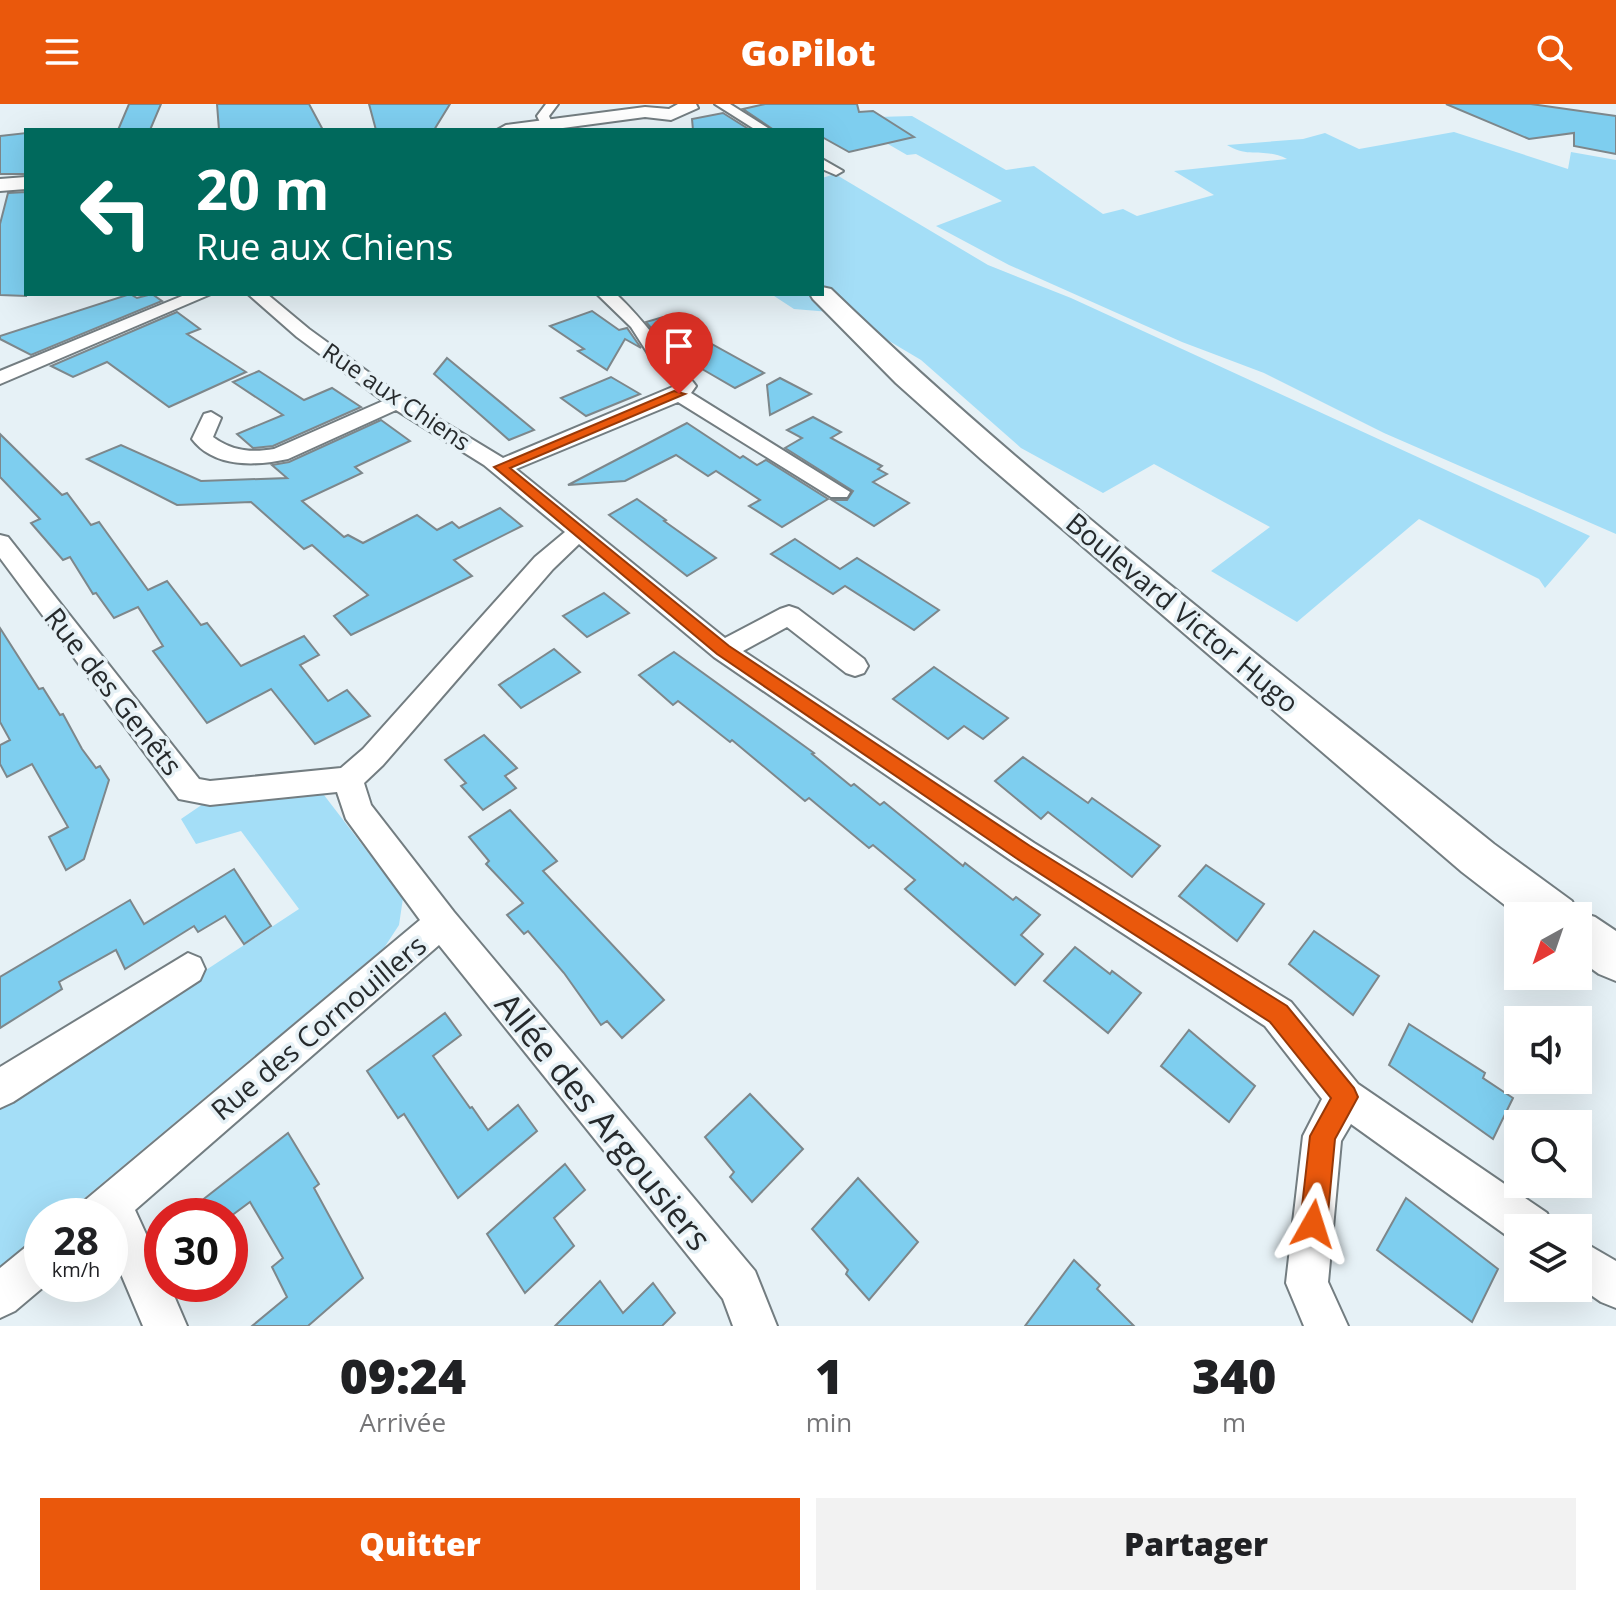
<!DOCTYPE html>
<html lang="fr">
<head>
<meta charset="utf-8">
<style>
	:root { --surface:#fff; --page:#f2f2f2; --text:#202124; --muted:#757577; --accent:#ea580c }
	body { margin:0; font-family:"Open Sans",sans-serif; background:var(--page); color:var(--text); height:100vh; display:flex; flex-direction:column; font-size:30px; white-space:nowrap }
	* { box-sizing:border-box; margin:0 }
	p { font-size:26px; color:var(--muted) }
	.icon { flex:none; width:44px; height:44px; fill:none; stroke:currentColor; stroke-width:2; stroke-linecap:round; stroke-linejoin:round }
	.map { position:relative; height:1222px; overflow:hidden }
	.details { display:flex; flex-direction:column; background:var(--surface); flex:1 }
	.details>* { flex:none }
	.top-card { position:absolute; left:24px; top:24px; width:800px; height:168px; border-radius:0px; box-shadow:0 8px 32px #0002; background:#00695c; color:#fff; overflow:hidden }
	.needle { width:52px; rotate:220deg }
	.buttons { position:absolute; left:1504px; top:798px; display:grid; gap:16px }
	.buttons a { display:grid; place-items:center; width:88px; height:88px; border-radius:0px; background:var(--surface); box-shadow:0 8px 32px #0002; font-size:40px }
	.speed { position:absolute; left:24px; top:1094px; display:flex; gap:16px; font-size:40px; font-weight:700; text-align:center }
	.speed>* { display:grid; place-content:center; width:104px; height:104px; border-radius:50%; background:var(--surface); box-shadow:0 8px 32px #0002; line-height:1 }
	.speed small { font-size:20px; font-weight:400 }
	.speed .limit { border:12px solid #d22; background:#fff; color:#111 }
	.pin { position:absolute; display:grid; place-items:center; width:68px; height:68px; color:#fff; margin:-82px -34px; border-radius:50% 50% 50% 0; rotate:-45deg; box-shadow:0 0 8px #0007 }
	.pin .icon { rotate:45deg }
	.me { position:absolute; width:88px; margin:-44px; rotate:6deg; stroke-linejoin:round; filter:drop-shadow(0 0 6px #0008) }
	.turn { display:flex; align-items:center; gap:28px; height:168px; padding:0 40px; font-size:36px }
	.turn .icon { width:104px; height:104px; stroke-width:2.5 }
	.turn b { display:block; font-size:56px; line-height:68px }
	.eta { display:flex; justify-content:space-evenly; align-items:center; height:136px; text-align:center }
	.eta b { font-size:48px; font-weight:800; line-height:56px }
	.action { display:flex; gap:16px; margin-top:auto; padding:16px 40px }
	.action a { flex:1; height:92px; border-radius:0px; background:var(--accent); color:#fff; font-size:32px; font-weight:800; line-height:92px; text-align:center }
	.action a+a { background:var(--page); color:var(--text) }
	header { display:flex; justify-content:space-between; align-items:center; height:104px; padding:0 40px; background:var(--accent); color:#fff; font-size:36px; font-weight:800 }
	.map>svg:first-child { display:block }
	.green { fill:#a4def7 }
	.building { fill:#7eceef; stroke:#7d878b; stroke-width:2 }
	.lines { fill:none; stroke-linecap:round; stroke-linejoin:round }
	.street-casing { stroke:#737d81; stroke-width:4 }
	.secondary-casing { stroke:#737d81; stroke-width:4 }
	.street { fill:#fff; fill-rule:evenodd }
	.secondary { fill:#fff; fill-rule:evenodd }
	.route { fill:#ea580c; stroke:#983908; stroke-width:2 }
	.labels { text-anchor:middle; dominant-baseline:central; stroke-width:7; stroke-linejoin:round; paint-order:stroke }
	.far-street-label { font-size:24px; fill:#262a2c; stroke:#e6f1f6 }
	.street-label { font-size:28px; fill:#262a2c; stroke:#e6f1f6 }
	.near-street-label { font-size:34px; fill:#262a2c; stroke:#e6f1f6 }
</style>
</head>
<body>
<header><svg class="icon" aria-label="menu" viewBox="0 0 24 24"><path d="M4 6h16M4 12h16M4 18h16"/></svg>GoPilot<svg class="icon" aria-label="search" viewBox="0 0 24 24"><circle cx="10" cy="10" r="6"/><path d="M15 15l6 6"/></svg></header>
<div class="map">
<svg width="1616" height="1222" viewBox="0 0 1616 1222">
	<rect width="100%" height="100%" fill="#e6f1f6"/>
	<g class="green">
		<path d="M912,12L1006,66L1034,62L1103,110L1123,105L1137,112L1214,91L1174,67L1287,55C1264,43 1249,55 1227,41L1303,35L1325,29L1359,45L1454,28L1568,65L1571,48L1616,56V430L1384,329L1264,269L1182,238L1009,161L936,122L1002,97L916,50L907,51L843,14Z"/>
		<polygon points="835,70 988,161 1071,194 1590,432 1545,484 1539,475 1419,415 1297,518 1211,467 1270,423 1154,360 1103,389 1021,344 921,256 842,209 794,205 771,190 822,190 822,74"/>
		<polygon points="304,686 324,691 403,794 399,821 384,844 63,1112 42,1112 42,1129 0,1164 0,1001 299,805 241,727 196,740 181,715 203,700"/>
	</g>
	<g class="building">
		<polygon points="129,0 161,0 150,26 118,26"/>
		<polygon points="217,0 309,0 323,26 219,26"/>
		<polygon points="369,0 450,0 434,26 376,26"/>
		<polygon points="765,0 857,0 859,8 873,7 914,33 849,48 822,33 822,26 774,26 743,5"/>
		<polygon points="1446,0 1531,0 1616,12 1616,50 1574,42 1574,29 1529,35"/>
		<polygon points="723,9 750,26 693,26 692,15"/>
		<polygon points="26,29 26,70 0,70 0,32"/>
		<polygon points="26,88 26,192 0,191 0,120 8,89"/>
		<polygon points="130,190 137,194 152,190 162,197 31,251 0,235 0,232"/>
		<polygon points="592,207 619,226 627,224 641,244 625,235 607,266 578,247 584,245 550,222"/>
		<polygon points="177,208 200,225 187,230 246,268 169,303 107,258 73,273 51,262"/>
		<polygon points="663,213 764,269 735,284 702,265 690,270 646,218"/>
		<polygon points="447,254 534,326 509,336 434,270"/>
		<polygon points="259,267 304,296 332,284 361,303 273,342 253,344 237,330 283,311 233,278"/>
		<polygon points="611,273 640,290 586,312 561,294"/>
		<polygon points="780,274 811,290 770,311 767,281"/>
		<polygon points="813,313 841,328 831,334 882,362 878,365 887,370 873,378 909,399 874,422 832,396 847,396 853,387 785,344 802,334 787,326"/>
		<polygon points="381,316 410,337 355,363 362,369 302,397 344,433 348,431 363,439 417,411 437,426 452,418 459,424 500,404 522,422 454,456 472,472 351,531 334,512 368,491 312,441 304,445 251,398 177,401 87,355 121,341 201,377 287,374 272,361 289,358"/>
		<polygon points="687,319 740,354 743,352 757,361 766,356 828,395 782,423 749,402 760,396 716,367 708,372 676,351 625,377 568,381"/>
		<polygon points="0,330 62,391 67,389 91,421 99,418 148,486 167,477 201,521 207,519 241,562 304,532 319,551 300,561 328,597 347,586 370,612 315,640 271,585 207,619 153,547 163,542 138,503 114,514 96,489 93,490 70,453 63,456 31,419 40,415 0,373"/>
		<polygon points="637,395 666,416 664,417 716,454 687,472 609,411"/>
		<polygon points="795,435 840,465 857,454 939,506 914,526 845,482 833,490 771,450"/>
		<polygon points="604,489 629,509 587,533 563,512"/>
		<polygon points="0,524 39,585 43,584 60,611 63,610 82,645 96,664 100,662 109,676 84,755 66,766 49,733 68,723 32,660 7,673 0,660 0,641 10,636 0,618"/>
		<polygon points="554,545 580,568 521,604 499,581"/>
		<polygon points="674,548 814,649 812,650 851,682 854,680 880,701 884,698 963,762 965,759 1013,796 1016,793 1040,811 1021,831 1043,850 1015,881 905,785 915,776 873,741 869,744 809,694 805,697 732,636 730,638 678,597 673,601 639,571"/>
		<polygon points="934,563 976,592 1008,614 983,635 964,622 948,635 893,595"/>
		<polygon points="484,631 517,664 505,672 516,684 483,706 461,682 466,679 445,656"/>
		<polygon points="1023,653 1088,699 1092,694 1160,742 1132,773 1048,708 1041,715 995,677"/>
		<polygon points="510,706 557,757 543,767 664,896 622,934 607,917 601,921 564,869 528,827 524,830 507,811 523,799 486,760 489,757 469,733"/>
		<polygon points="1206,761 1264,800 1237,837 1179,792"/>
		<polygon points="234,765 271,822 244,840 225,812 198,828 194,822 125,865 116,846 59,878 62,885 0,924 0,873 130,796 144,820"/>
		<polygon points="1314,827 1379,872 1353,911 1289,860"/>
		<polygon points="1075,843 1110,870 1112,867 1141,889 1108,929 1044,877"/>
		<polygon points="445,909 461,931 433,952 470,1004 472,1003 488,1026 518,1001 537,1027 458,1094 404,1010 398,1014 367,967"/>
		<polygon points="1409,920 1485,969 1483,974 1513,994 1493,1035 1389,961"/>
		<polygon points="1189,926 1255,982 1229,1018 1161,962"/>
		<polygon points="750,990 803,1045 752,1098 730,1073 734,1068 705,1033"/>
		<polygon points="288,1029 319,1080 314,1084 363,1174 308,1222 252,1222 287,1193 272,1163 283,1154 250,1098 231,1112 182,1112"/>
		<polygon points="565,1060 585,1086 554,1114 574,1142 525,1189 487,1130"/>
		<polygon points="858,1074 918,1138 869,1196 846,1170 848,1166 812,1125"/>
		<polygon points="1406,1094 1498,1165 1472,1218 1377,1146"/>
		<polygon points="1074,1156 1100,1181 1097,1185 1134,1222 1025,1222"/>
		<polygon points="600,1177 623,1209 653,1179 675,1209 662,1222 555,1222"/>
	</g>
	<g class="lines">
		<g class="street-casing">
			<g id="street">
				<polygon points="546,0 558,0 549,12 553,21 547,25 543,24 537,12"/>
				<polygon points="715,0 730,0 771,26 756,26"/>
				<polygon points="822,55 843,67 836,71 822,65"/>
				<polygon points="187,190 211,190 0,280 0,267"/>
				<path d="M248,190H267L309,225L404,294L503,354L675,282L654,259L631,223L597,190H616C646,218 665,248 693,278L696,282L691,289L850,388L847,393H831L678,298L516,365L725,534L780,505L789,502L798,505L864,555L868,562L864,569L855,572L846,569L787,523L743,547L1034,739L1291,898L1358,980L1547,1109L1553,1124H1518L1517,1139L1351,1020L1341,1037L1328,1178L1348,1222H1304L1286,1179L1303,1032L1322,995L1265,922L1012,757L714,553L579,440L553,465L383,661L364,679L371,701L454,808L755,1167L777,1222H733L723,1195L439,841L135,1106L162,1165V1180H169L187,1222H143L110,1144V1112H76L83,1098L420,816L346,715L337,688L210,701L179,695L0,454V431L8,433L199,675L210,677L341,664L363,645L535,453L565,428L484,361L396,306L288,355C256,362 214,364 192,335L204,310L211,308L221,314L213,333C232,347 251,349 274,345L383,297L297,233Z"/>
				<polygon points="188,849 200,854 205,865 200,876 13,998 0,1004 0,963"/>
				<polygon points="1578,1135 1616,1157 1616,1204 1601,1198 1578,1182"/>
				<polygon points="42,1136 42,1180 47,1180 15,1207 0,1214 0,1164 27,1142"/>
			</g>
		</g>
		<g class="secondary-casing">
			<g id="secondary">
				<polygon points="678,0 696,0 698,4 671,16 645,13 548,26 497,26 506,21 645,3 669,5"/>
				<polygon points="26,73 26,85 0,87 0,75"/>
				<path d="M822,183L831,185C1037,384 1271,560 1494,740L1572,797L1576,807L1595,813L1616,827V877L1599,870L1578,855V812H1519L1462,768L981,355L896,279L813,195L810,190H822Z"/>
			</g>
		</g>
		<use href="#street" class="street"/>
		<use href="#secondary" class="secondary"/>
	</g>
	<polygon class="route" points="674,287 685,290 510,364 729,542 1030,742 1287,902 1354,984 1358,993 1335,1035 1327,1120 1323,1130 1313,1134 1304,1130 1300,1120 1310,1032 1331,994 1270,918 1016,754 717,550 494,363"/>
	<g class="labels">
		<g class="far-street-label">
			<text transform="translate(397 292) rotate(34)">Rue aux Chiens</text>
		</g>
		<g class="street-label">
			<text transform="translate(1183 508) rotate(40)">Boulevard Victor Hugo</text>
			<text transform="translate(114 587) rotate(52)">Rue des Genêts</text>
			<text transform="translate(318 923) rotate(-40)">Rue des Cornouillers</text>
		</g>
		<g class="near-street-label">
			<text transform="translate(604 1017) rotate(51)">Allée des Argousiers</text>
		</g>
	</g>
</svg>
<div class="buttons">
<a><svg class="needle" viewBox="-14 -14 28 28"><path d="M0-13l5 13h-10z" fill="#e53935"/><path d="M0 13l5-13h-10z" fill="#757577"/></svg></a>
<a><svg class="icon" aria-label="sound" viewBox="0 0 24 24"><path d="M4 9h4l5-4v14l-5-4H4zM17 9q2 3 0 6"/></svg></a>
<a><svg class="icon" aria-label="search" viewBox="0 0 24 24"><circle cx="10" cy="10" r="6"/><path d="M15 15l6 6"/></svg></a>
<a><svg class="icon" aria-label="layers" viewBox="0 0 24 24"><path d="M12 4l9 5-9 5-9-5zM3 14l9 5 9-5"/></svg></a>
</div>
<div class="speed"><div>28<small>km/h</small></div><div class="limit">30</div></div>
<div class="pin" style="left:679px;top:290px;background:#d93025"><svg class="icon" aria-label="arrive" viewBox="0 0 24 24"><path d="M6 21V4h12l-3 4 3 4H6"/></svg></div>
<svg class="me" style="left:1313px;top:1120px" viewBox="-20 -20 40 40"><path d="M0-17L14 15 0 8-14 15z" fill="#ea580c" stroke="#fff" stroke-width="4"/></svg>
<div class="top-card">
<div class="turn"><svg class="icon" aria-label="left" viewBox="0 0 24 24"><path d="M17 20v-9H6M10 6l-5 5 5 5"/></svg><div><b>20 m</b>Rue aux Chiens</div></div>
</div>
</div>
<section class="details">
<div class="eta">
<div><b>09:24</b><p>Arrivée</p></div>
<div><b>1</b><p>min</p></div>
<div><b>340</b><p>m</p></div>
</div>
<div class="action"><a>Quitter</a><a>Partager</a></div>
</section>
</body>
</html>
